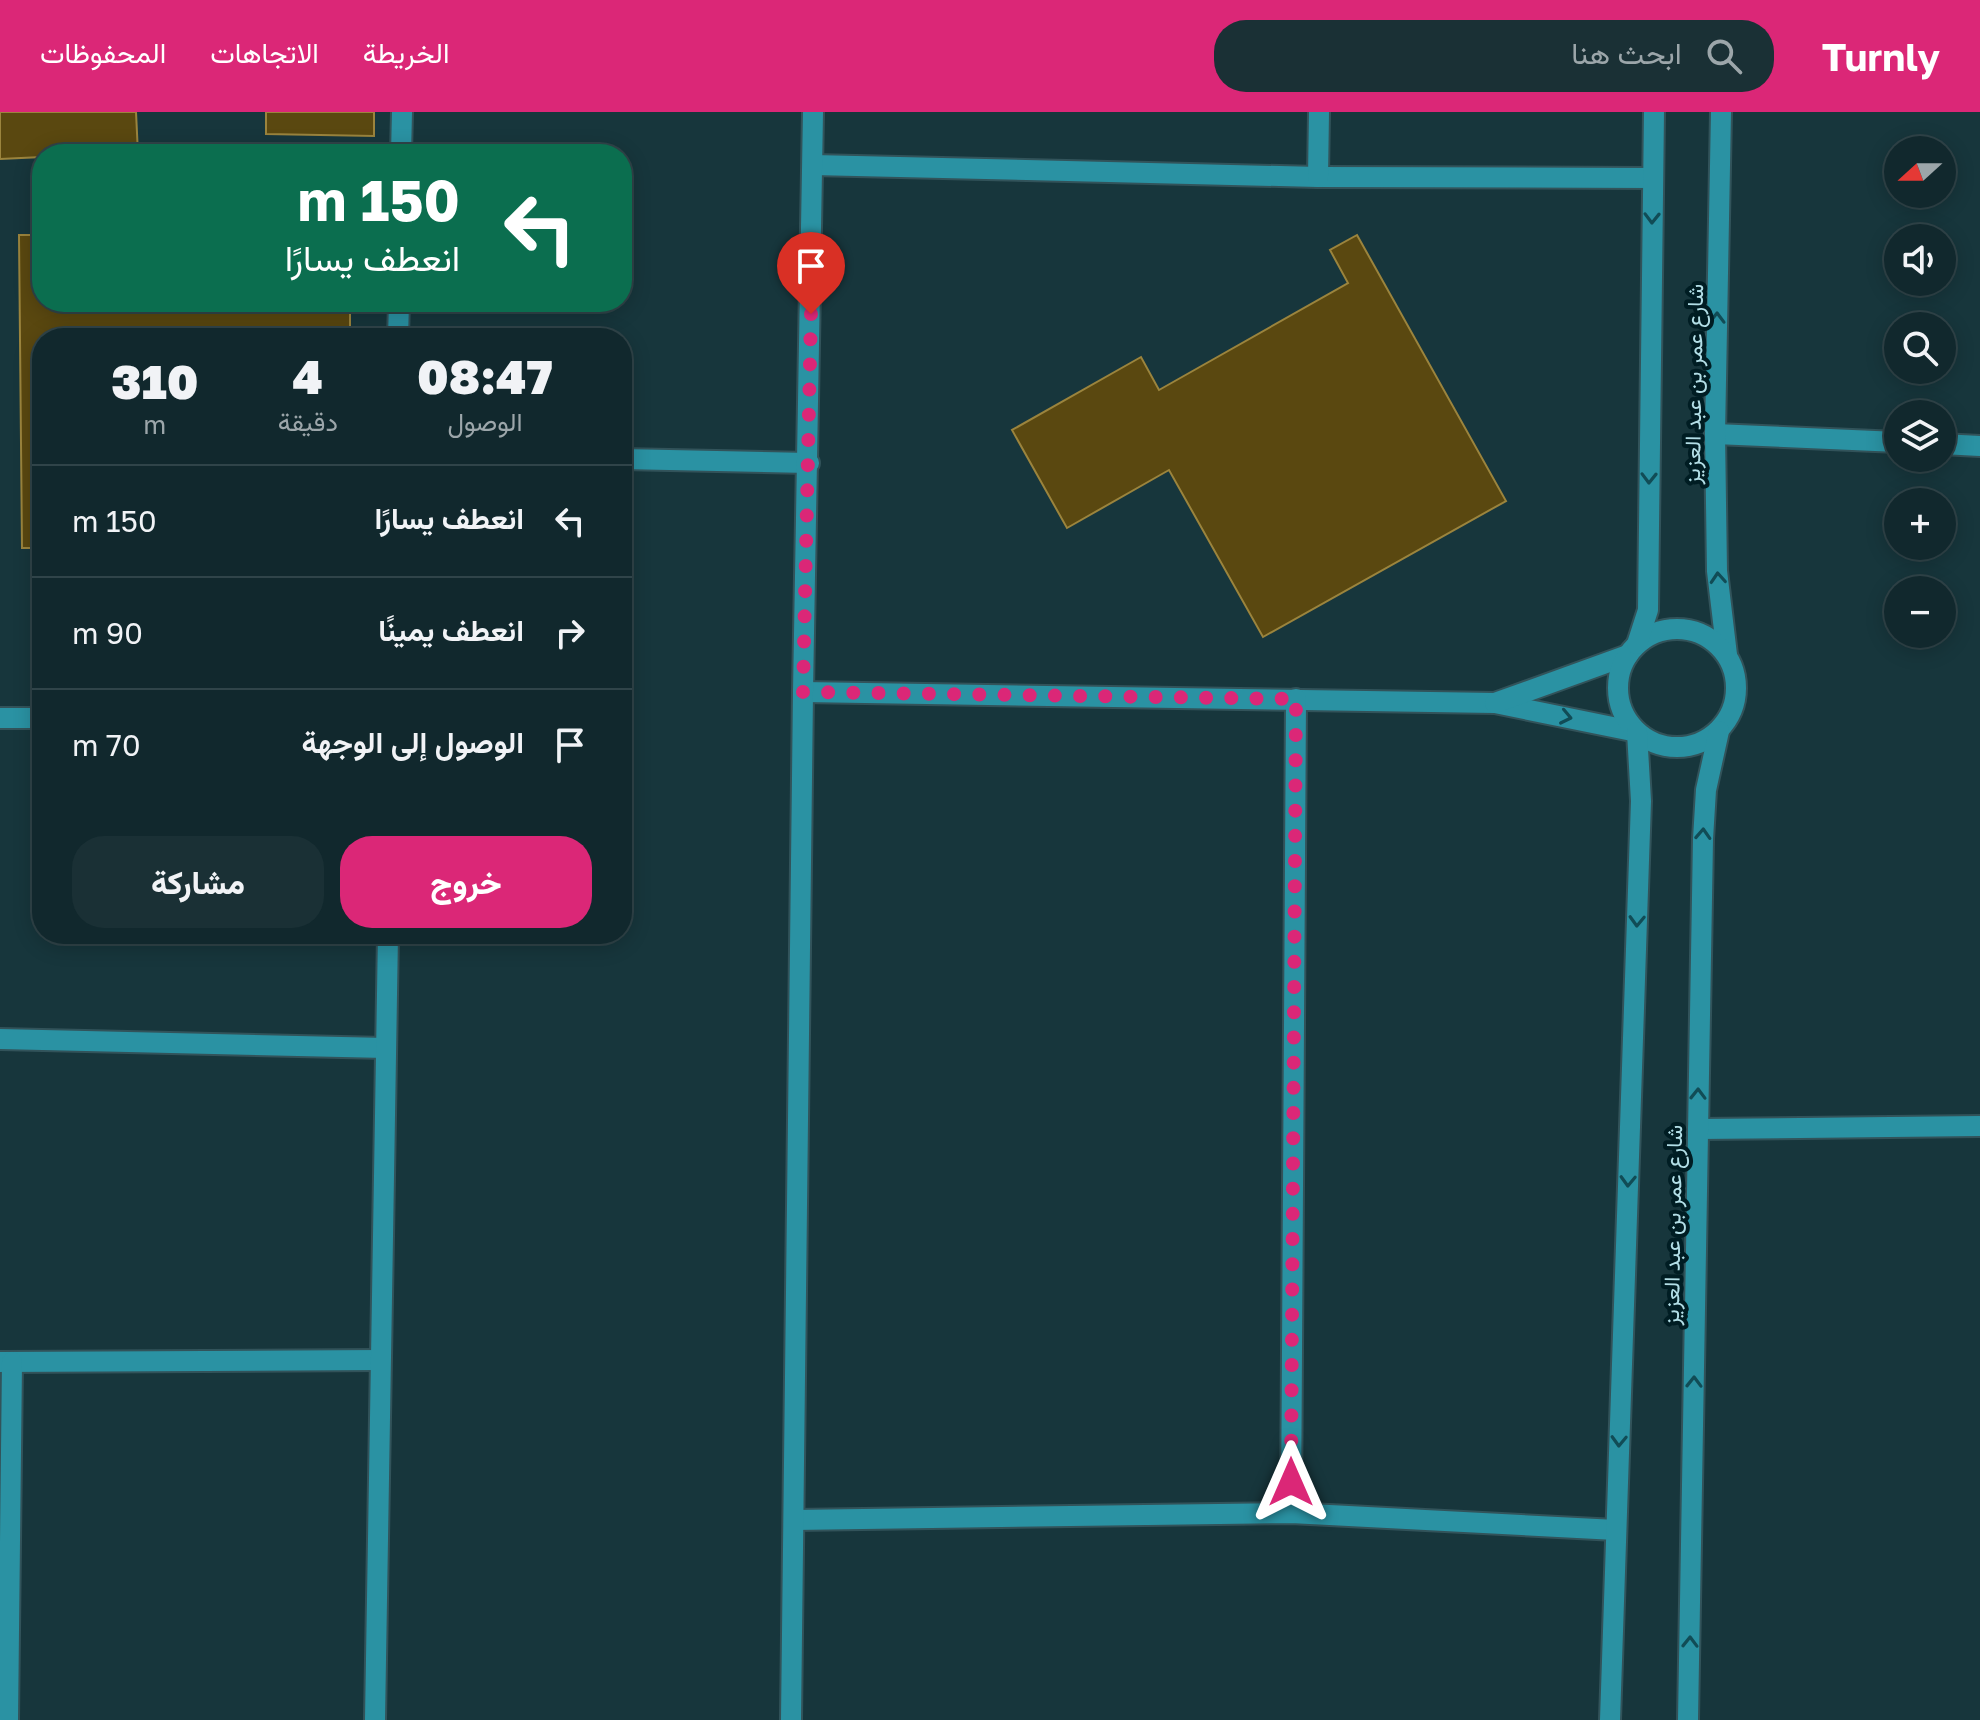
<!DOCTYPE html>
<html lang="ar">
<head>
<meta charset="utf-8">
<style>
	:root { --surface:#11282d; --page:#1a3035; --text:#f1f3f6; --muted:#9ca6aa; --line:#304449; --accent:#db2777 }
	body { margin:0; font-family:"Golos Text",Vazirmatn,sans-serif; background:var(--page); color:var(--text); direction:rtl; height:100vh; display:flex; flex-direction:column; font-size:30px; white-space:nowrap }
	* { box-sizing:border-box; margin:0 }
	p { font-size:26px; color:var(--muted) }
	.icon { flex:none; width:44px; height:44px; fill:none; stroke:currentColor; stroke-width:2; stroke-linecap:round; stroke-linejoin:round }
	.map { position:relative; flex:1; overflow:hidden; direction:ltr }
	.panel { position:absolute; left:32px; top:216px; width:600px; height:616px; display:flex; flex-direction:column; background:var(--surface); border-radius:32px; box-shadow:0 4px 20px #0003,0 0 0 2px var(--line); direction:rtl }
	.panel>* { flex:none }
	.banner { position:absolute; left:32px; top:32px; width:600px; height:168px; border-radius:32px; box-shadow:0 4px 20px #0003,0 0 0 2px var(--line); direction:rtl; background:#0b6e4f; color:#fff; overflow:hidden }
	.needle { width:52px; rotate:249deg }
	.controls { position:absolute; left:1884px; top:24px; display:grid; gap:16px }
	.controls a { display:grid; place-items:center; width:72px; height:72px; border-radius:50%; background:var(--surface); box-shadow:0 4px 20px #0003,0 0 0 2px var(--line); font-size:40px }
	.pin { position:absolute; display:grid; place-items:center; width:68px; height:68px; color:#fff; margin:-82px -34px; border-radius:50% 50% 50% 0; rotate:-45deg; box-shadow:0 0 8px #0007 }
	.pin .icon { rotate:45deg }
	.me { position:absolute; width:88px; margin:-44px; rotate:0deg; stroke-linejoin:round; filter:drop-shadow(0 0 6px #0008) }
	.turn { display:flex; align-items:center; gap:28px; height:168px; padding:0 40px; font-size:36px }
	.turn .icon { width:104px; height:104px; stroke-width:2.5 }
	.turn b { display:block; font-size:56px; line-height:68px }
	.eta { display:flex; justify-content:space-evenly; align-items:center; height:136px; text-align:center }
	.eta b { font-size:48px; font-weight:800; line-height:56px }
	.cta { display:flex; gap:16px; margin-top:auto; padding:16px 40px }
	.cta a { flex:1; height:92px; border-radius:32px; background:var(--accent); color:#fff; font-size:32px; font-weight:800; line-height:92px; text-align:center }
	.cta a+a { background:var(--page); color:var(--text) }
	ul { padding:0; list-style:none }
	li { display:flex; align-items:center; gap:24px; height:112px; padding:0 40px; border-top:2px solid var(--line) }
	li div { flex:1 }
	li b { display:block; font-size:30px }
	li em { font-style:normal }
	header { display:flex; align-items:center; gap:48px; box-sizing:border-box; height:112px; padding:0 40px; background:var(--accent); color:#fff }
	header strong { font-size:38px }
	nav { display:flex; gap:44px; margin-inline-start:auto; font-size:28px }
	.search { width:560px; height:72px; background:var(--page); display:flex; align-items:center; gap:20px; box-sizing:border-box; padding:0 28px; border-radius:32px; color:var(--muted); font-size:30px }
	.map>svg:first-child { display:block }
	.building { fill:#5a4810; stroke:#9b843d; stroke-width:2 }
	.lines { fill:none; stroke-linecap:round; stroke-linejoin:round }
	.street-casing { stroke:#32535a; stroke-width:24 }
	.secondary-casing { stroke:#32535a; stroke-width:24 }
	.street { stroke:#2a92a3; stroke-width:20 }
	.secondary { stroke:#2a92a3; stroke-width:20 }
	.oneway { stroke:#114c56 }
	.route { stroke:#db2777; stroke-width:14; stroke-dasharray:0 25.2 }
	.labels { text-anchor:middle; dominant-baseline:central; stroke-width:8; stroke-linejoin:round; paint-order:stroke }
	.street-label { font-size:22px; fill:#b2dee6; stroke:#001d23 }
</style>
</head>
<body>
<header>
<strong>Turnly</strong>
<div class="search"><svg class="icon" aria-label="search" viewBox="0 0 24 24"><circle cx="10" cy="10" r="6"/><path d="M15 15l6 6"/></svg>ابحث هنا</div>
<nav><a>الخريطة</a><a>الاتجاهات</a><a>المحفوظات</a></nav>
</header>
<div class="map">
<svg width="1980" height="1608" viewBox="0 0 1980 1608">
	<rect width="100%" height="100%" fill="#17363c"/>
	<g class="building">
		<polygon points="0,0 136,0 138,42 42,42 42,45 0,47"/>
		<polygon points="266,0 374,0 374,24 266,22"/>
		<polygon points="19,123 42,123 42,190 350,190 350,226 42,226 42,436 22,436"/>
		<polygon points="1357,123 1506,389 1263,525 1169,358 1067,416 1012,318 1141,245 1159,278 1348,171 1330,138"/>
	</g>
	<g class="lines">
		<g class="street-casing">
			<g id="street">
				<polyline points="401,42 402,0"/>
				<polyline points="813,53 1318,65 1653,66"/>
				<polyline points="1318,65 1319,0"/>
				<polyline points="398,226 399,190"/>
				<polyline points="1715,322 1898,330"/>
				<polyline points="1942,332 1980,334"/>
				<polyline points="622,347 809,351"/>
				<polyline points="803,580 1495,591 1637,620"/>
				<polyline points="1495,591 1628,543"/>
				<polyline points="0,606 42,606"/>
				<polyline points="0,927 386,936"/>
				<polyline points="1698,1017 1980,1014"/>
				<polyline points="0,1250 380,1248"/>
				<polyline points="1291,1401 1296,587"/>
				<polyline points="794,1408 1291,1401 1616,1418"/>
				<polyline points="8,1608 12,1250"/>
				<polyline points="375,1608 388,822"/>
				<polyline points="791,1608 803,580 813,0"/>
			</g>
		</g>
		<g class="secondary-casing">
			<g id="secondary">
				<polyline points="1721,0 1715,322 1717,459 1727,543"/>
				<circle cx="1677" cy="576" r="59"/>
				<polyline points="1637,532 1648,498 1654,0"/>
				<polyline points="1610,1608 1641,689 1637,620"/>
				<polyline points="1688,1608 1703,727 1706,678 1719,619"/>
			</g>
		</g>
		<use href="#street" class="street"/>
		<use href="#secondary" class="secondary"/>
	</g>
	<defs><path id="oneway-chevron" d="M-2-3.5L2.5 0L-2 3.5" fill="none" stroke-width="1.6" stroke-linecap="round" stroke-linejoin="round" transform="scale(2)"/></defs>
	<g class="oneway">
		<use href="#oneway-chevron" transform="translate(1652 106) rotate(91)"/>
		<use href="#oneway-chevron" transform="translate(1717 206) rotate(-89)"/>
		<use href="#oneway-chevron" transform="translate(1649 366) rotate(91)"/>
		<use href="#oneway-chevron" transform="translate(1718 466) rotate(-94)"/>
		<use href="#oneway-chevron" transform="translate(1566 605) rotate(12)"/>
		<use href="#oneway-chevron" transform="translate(1703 722) rotate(-87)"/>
		<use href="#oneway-chevron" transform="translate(1637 809) rotate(92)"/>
		<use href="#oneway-chevron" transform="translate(1698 982) rotate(-89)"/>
		<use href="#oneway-chevron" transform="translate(1628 1069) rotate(92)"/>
		<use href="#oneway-chevron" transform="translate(1694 1270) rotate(-89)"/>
		<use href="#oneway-chevron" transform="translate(1619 1329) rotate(92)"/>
		<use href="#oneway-chevron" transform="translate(1690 1530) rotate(-89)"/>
	</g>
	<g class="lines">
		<polyline class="route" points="811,202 803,580 1296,587 1291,1370"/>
	</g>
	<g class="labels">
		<g class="street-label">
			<text transform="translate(1693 272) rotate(-89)">شارع عمر بن عبد العزيز</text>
			<text transform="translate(1672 1113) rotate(-89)">شارع عمر بن عبد العزيز</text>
		</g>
	</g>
</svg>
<div class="controls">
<a><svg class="needle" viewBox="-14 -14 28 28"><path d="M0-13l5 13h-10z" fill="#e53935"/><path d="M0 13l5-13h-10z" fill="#9ca6aa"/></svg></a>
<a><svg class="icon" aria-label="sound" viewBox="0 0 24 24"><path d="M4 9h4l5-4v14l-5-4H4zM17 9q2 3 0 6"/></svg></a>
<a><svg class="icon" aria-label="search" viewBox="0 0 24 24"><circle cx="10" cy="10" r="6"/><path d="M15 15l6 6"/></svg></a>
<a><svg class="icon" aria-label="layers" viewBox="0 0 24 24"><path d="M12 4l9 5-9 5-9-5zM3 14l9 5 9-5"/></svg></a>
<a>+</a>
<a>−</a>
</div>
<div class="pin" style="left:811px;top:202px;background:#d93025"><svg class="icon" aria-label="arrive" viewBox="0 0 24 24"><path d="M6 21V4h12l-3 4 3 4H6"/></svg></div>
<svg class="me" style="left:1291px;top:1370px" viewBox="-20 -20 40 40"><path d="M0-17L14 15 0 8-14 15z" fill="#db2777" stroke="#fff" stroke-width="4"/></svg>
<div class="banner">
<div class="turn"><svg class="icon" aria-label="left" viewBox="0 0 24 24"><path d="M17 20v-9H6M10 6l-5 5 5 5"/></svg><div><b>150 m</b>انعطف يسارًا</div></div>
</div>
<section class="panel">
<div class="eta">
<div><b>08:47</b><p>الوصول</p></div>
<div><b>4</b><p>دقيقة</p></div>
<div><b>310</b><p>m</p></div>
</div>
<ul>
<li><svg class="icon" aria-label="left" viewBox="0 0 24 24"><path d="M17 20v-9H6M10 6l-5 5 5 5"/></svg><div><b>انعطف يسارًا</b></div><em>150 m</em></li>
<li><svg class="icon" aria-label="right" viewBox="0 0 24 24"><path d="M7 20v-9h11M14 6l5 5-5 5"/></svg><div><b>انعطف يمينًا</b></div><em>90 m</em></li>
<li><svg class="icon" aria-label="arrive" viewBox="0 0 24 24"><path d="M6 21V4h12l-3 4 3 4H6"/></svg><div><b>الوصول إلى الوجهة</b></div><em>70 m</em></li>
</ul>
<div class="cta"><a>خروج</a><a>مشاركة</a></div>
</section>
</div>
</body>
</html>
